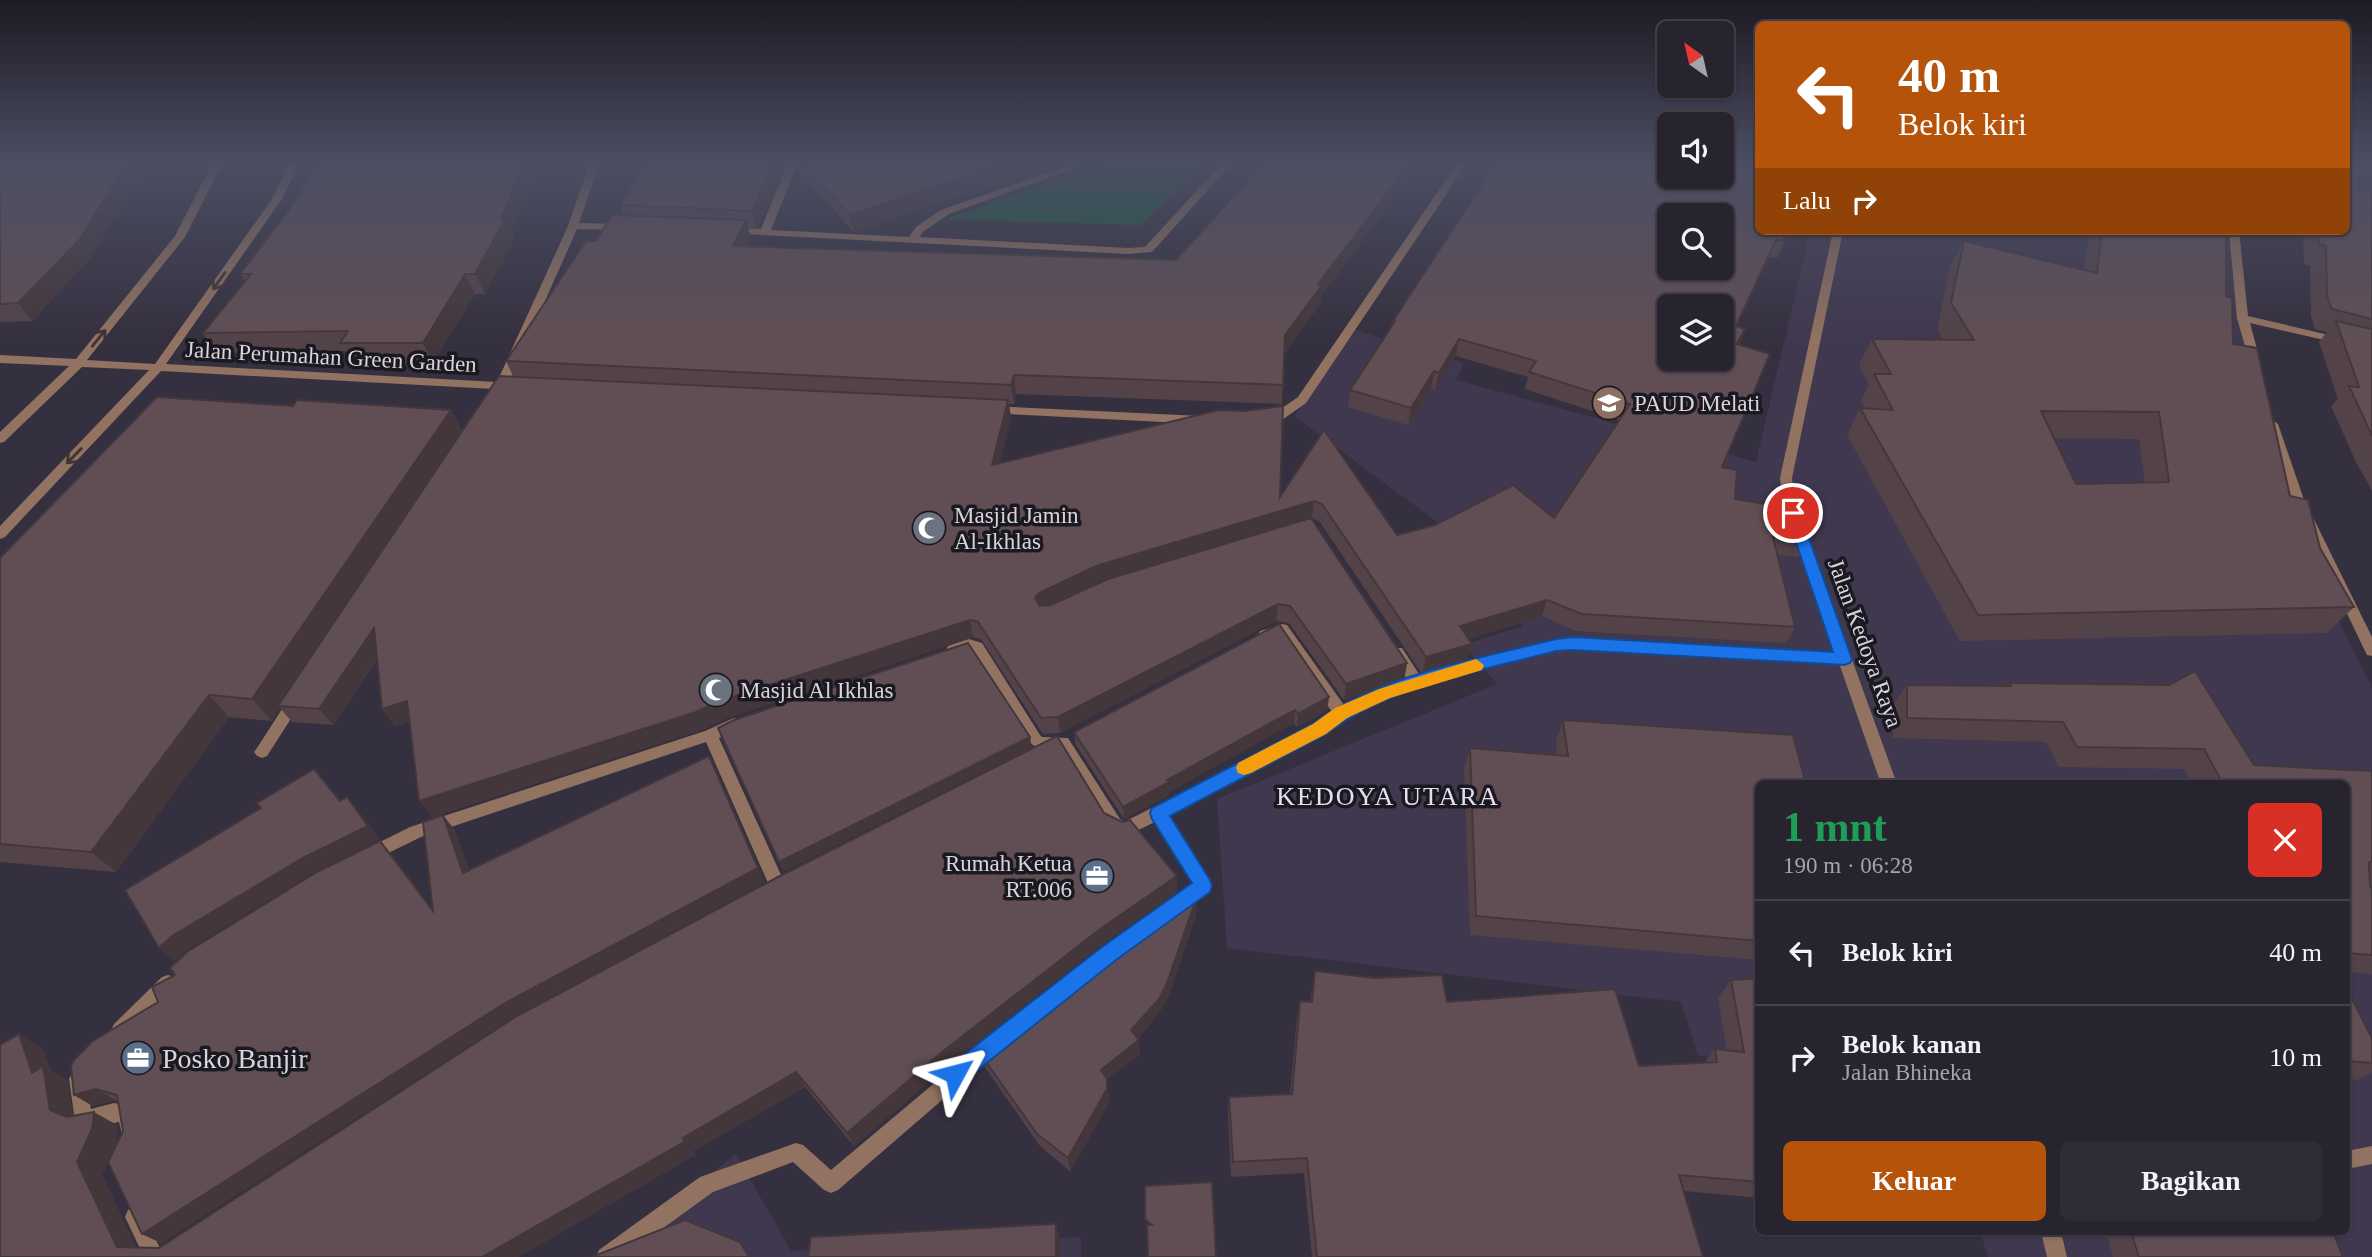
<!DOCTYPE html>
<html lang="id">
<head>
<meta charset="utf-8">
<style>
	:root { --surface:#28242f; --page:#302c37; --text:#f1f3f6; --muted:#a5a4aa; --line:#44414b; --accent:#b45309 }
	body { margin:0; font-family:Georgia,serif; background:var(--page); color:var(--text); height:100vh; display:flex; flex-direction:column; font-size:26px; white-space:nowrap }
	* { box-sizing:border-box; margin:0 }
	p { font-size:23px; color:var(--muted) }
	.icon { flex:none; width:38px; height:38px; fill:none; stroke:currentColor; stroke-width:2; stroke-linecap:round; stroke-linejoin:round }
	.map { position:relative; flex:1; overflow:hidden }
	.panel { position:absolute; left:1755px; top:780px; width:595px; height:455px; display:flex; flex-direction:column; background:var(--surface); border-radius:10px; box-shadow:0 2px 5px #0004,0 0 0 2px var(--line) }
	.panel>* { flex:none }
	.guide { position:absolute; left:1755px; top:21px; width:595px; height:214px; border-radius:10px; box-shadow:0 2px 5px #0004,0 0 0 2px var(--line); background:#b45309; color:#fff; overflow:hidden }
	.needle { width:46px; rotate:326deg }
	.tools { position:absolute; left:1657px; top:21px; display:grid; gap:14px }
	.tools a { display:grid; place-items:center; width:77px; height:77px; border-radius:10px; background:var(--surface); box-shadow:0 2px 5px #0004,0 0 0 2px var(--line); font-size:35px }
	.pin { position:absolute; display:grid; place-items:center; width:60px; height:60px; color:#fff; margin:-30px; border:4px solid #fff; border-radius:50%; box-shadow:0 2px 7px #0007 }
	.me { position:absolute; width:77px; margin:-38px; rotate:52deg; stroke-linejoin:round; filter:drop-shadow(0 0 5px #0008) }
	.turn { display:flex; align-items:center; gap:24px; height:147px; padding:0 28px; font-size:32px }
	.turn .icon { width:91px; height:91px; stroke-width:2.5 }
	.turn b { display:block; font-size:49px; line-height:60px }
	.then { display:flex; align-items:center; height:66px; padding:0 28px; background:#0003; gap:14px; font-size:26px }
	.round { display:grid; place-items:center; flex:none; width:74px; height:74px; border-radius:10px; background:var(--page) }
	.overview { display:flex; align-items:center; justify-content:space-between; height:119px; padding:0 28px }
	h1 { font-size:42px; font-weight:700; line-height:52px; color:#1e9e55 }
	.cta { display:flex; gap:14px; margin-top:auto; padding:14px 28px }
	.cta a { flex:1; height:80px; border-radius:10px; background:var(--accent); color:#fff; font-size:28px; font-weight:700; line-height:80px; text-align:center }
	.cta a+a { background:var(--page); color:var(--text) }
	ul { padding:0; list-style:none }
	li { display:flex; align-items:center; gap:21px; height:105px; padding:0 28px; border-top:2px solid var(--line) }
	li div { flex:1 }
	li b { display:block; font-size:26px }
	li em { font-style:normal }
	.map>svg:first-child { display:block }
	.built { fill:#40384e }
	.green { fill:#145b3c }
	.lines { fill:none; stroke-linecap:round; stroke-linejoin:round }
	.minor { fill:#927260; fill-rule:evenodd }
	.tertiary { fill:#927260; fill-rule:evenodd }
	.wall { fill:#534349; fill-rule:evenodd }
	.shaded-wall { fill:#44373c }
	.building { fill:#614e55; stroke:#44373c; stroke-width:2; fill-rule:evenodd }
	.oneway { stroke:#3f3433 }
	.route { fill:#1a73e8; stroke:#114b97; stroke-width:2 }
	.slow { fill:#f59e0b }
	.labels { text-anchor:middle; dominant-baseline:central; stroke-width:7; stroke-linejoin:round; paint-order:stroke }
	.street-label { font-size:23px; fill:#d8d4de; stroke:#1b1920 }
	.poi-label { font-size:23px; fill:#d8d4de; stroke:#1b1920; text-anchor:start }
	.quarter-label { font-size:26px; letter-spacing:2px; fill:#e5def2; stroke:#1b1920 }
	.near-poi-label { font-size:28px; fill:#d8d4de; stroke:#1b1920; text-anchor:start }
</style>
</head>
<body>
<div class="map">
<svg width="2372" height="1257" viewBox="0 0 2372 1257">
	<rect width="100%" height="100%" fill="#35303f"/>
	<g class="built">
		<polygon points="1810,231 2230,231 2254,385 2330,603 2372,688 2372,1257 1988,1257 1980,1232 2347,1232 2347,784 1759,784 1759,1065 1698,1055 1681,1002 1227,948 1217,799 1497,684 1463,645 1523,626 1448,530 1294,416 1352,329 1464,363 1456,380 1756,462"/>
		<polygon points="736,1154 791,1251 1081,1237 1081,1257 601,1257"/>
	</g>
	<polygon class="green" points="1108,162 1206,162 1140,225 946,219"/>
	<g class="lines">
		<g class="minor">
			<polygon points="213,162 223,162 185,237 87,360 155,364 272,199 290,162 300,162 282,199 166,364 497,382 568,226 590,162 600,162 579,223 622,224 627,227 622,230 577,229 509,382 515,386 513,389 505,390 502,396 494,396 492,393 494,389 161,371 5,537 0,539 0,526 149,370 82,367 4,442 0,443 0,432 69,366 0,363 0,355 76,359 175,236"/>
			<polygon points="788,162 798,162 771,230 909,237 916,227 941,210 1078,162 1093,162 949,214 924,231 919,237 1128,248 1145,247 1223,162 1233,162 1152,252 1128,254 726,233 726,229 730,228 761,229"/>
			<polygon points="1458,162 1468,162 1306,403 1282,420 1263,421 1261,418 1263,415 1275,413 1298,397"/>
			<polygon points="2229,231 2239,231 2248,316 2372,345 2372,351 2250,323 2261,364 2259,367 2251,367 2237,318"/>
			<polygon points="991,406 1201,416 1207,420 1201,424 987,413 985,410"/>
			<polygon points="2272,420 2278,424 2303,497 2372,637 2372,656 2367,655 2365,651 2291,497 2266,424"/>
			<polygon points="1282,624 1287,625 1344,705 1408,681 1390,652 1392,648 1402,648 1421,677 1544,642 1573,638 1844,653 1849,655 1851,659 1849,663 1844,665 1573,648 1544,652 1462,674 1390,698 1346,717 1325,733 1168,815 1211,886 1209,891 1177,911 1171,909 1169,904 1171,899 1193,884 1155,822 1124,837 1108,829 1059,748 1039,749 1030,743 972,651 969,650 953,655 948,654 946,650 948,646 969,639 982,643 1040,735 1042,737 1068,738 1120,819 1124,822 1315,725 1332,712 1279,636 1265,640 1260,639 1258,635 1260,631"/>
			<polygon points="296,693 301,695 303,699 301,703 267,756 262,758 257,756 254,752 257,748 291,695"/>
			<polygon points="734,718 739,720 741,724 739,728 719,738 786,886 784,891 771,896 765,894 763,889 768,883 706,742 421,837 370,862 364,860 362,855 364,850 410,827 705,731"/>
			<polygon points="168,975 174,977 177,983 174,989 126,1036 120,1039 114,1036 111,1030 114,1024 162,977"/>
			<polygon points="994,1035 1000,1038 1003,1044 1000,1050 838,1190 831,1193 824,1190 793,1162 713,1192 623,1257 596,1257 599,1250 700,1177 796,1143 803,1145 831,1170 988,1038"/>
			<polygon points="78,1070 84,1073 91,1109 114,1103 133,1107 138,1127 136,1134 129,1136 122,1134 119,1122 90,1128 75,1121 69,1079 72,1073"/>
			<polygon points="2372,1146 2372,1164 2347,1169 2347,1151"/>
			<polygon points="135,1207 142,1210 164,1257 144,1257 125,1217 128,1210"/>
		</g>
		<g class="tertiary">
			<polygon points="1833,231 1843,231 1792,478 1794,499 1897,784 1881,784 1782,499 1780,478"/>
			<polygon points="2041,1232 2061,1232 2067,1257 2047,1257"/>
		</g>
	</g>
	<g class="wall">
		<polygon points="0,162 92,256 32,321 0,322"/>
		<path d="M651,162H785L757,228H748L751,239L748,246L1321,297L1320,304L1284,354L1282,404L1016,394L1014,404H1009L1011,417L999,464L1280,497L1324,430L1397,535L1554,518L1620,420L1525,389L1528,377L1456,356L1435,390L1431,389L1408,425L1348,407L1350,390L1392,326L1393,321L1759,231H1789L1777,258L1769,257L1737,326L1745,329L1739,345L1722,467L1735,499L1808,540L1799,557L1778,555L1795,627L1786,643L1576,631L1542,616L1468,639L1472,644L1467,661L1422,674L1320,522L1312,518L1311,519L1407,663L1404,680L1344,700L1289,623L1276,621L1060,733L1043,734L981,639L973,637L727,718L704,729L432,817L410,721L395,726L382,709L377,659L333,725L292,722L280,708L272,721L229,717L116,872L0,862V558L293,406L451,410L462,431L513,376L506,361L596,241L623,215L620,205ZM1102,582L1050,606L1097,583Z"/>
		<polygon points="795,162 1062,162 854,232 798,171"/>
		<polygon points="2347,162 2372,162 2372,491 2356,462 2331,406 2338,399 2319,342 2327,332 2315,329 2311,316 2310,266 2304,264 2303,231 2347,231"/>
		<polygon points="512,231 515,238 485,294 475,294 433,363 352,363 345,351 217,353 203,333 245,281 240,274"/>
		<path d="M2089,231H2226V296L2233,344L2290,496L2354,607L2327,633L1960,641L1847,435L1860,408H1865L1861,401L1869,385L1859,365L1872,339H1943L1937,330L1950,267L1964,241L2084,270ZM2054,438L2139,439L2145,483L2076,484Z"/>
		<polygon points="2009,683 2254,765 2372,771 2372,974 2347,972 2347,784 2192,784 2184,769 2059,767 2046,742 1893,738 1893,705 1907,685 2006,686"/>
		<polygon points="1329,697 1327,710 1297,727 1294,723 1264,739 1169,792 1169,795 1124,819 1076,745 1074,732"/>
		<polygon points="1563,720 1759,784 1759,960 1470,935 1464,769 1470,748 1557,755 1556,741"/>
		<polygon points="716,770 765,882 516,1015 161,1243 142,1234 118,1101 115,1100 93,1106 74,1095 158,1002 175,975 380,841 392,855 432,908 454,829 469,870"/>
		<polygon points="1104,813 1177,876 1177,892 1101,945 947,1066 854,1146 805,1087 693,1151 695,1155 518,1257 0,1257 43,1049 50,1070 67,1080 73,1116 117,1125 116,1142 102,1175 136,1247 159,1248"/>
		<polygon points="1196,915 1168,998 1159,1013 1138,1038 1140,1054 1107,1079 1109,1103 1070,1171 1040,1146 984,1066 979,1052"/>
		<polygon points="1315,971 1447,1002 1639,1066 1705,1062 1715,1049 1727,1050 1718,998 1731,980 1759,978 1759,1198 1684,1191 1703,1257 1312,1257 1304,1173 1231,1177 1228,1113 1229,1097 1290,1094 1297,1018 1300,1001 1310,1002"/>
		<polygon points="2347,989 2372,1038 2372,1072 2358,1080 2347,1079"/>
		<polygon points="2106,1232 2333,1232 2343,1257 2113,1257"/>
	</g>
	<g class="shaded-wall">
		<polygon points="128,162 149,162 92,256 32,321 18,303"/>
		<polygon points="525,162 541,162 512,231 515,238 485,294 475,274"/>
		<polygon points="774,162 785,162 757,228 752,211"/>
		<polygon points="1010,162 1062,162 854,232 850,215"/>
		<polygon points="1411,162 1422,162 1321,297 1320,304 1283,355 1285,335 1318,284"/>
		<polygon points="746,220 751,239 738,265 733,246"/>
		<polygon points="1776,240 1769,257 1729,343 1736,326"/>
		<polygon points="465,274 475,294 433,363 423,343"/>
		<polygon points="1459,339 1456,356 1435,390 1439,373"/>
		<polygon points="1434,371 1431,389 1408,425 1411,408"/>
		<polygon points="1014,375 1016,394 1014,404 1011,385"/>
		<polygon points="1008,400 1011,417 995,483 992,465"/>
		<polygon points="451,410 463,433 278,706 280,708 272,721 252,699"/>
		<polygon points="1314,501 1312,518 1097,583 1041,610 1035,598 1039,593 1096,566"/>
		<polygon points="1547,600 1542,616 1456,643 1460,626"/>
		<polygon points="1278,604 1276,621 1060,733 1058,717"/>
		<polygon points="970,620 973,637 727,718 704,729 432,817 419,801 720,701"/>
		<polygon points="374,628 386,644 333,725 319,709"/>
		<polygon points="1472,644 1467,661 1422,674 1426,657"/>
		<polygon points="1407,663 1404,680 1344,700 1346,684"/>
		<polygon points="209,695 229,717 116,872 91,852"/>
		<polygon points="1329,697 1327,710 1297,727 1298,714"/>
		<polygon points="407,701 420,718 395,726 382,709"/>
		<polygon points="1295,710 1294,723 1169,792 1169,795 1124,819 1123,807 1167,780"/>
		<polygon points="1030,737 1032,748 783,872 779,862"/>
		<polygon points="709,756 765,882 516,1015 161,1243 142,1234"/>
		<polygon points="347,797 358,810 380,839 316,871 188,949 175,961 159,948 172,936"/>
		<polygon points="443,815 454,829 474,886 463,873"/>
		<polygon points="380,841 392,855 444,924 433,911"/>
		<polygon points="1177,876 1177,892 1101,945 947,1066 854,1146 847,1133 942,1052 1100,929"/>
		<polygon points="1196,899 1196,915 1168,998 1159,1013 1132,1044 1131,1030"/>
		<polygon points="19,1034 43,1049 50,1070 67,1080 74,1123 50,1110 32,1073"/>
		<polygon points="1139,1040 1140,1054 1107,1079 1109,1103 1070,1171 1068,1158 1101,1070"/>
		<polygon points="796,1072 805,1087 693,1151 695,1155 518,1257 482,1257 683,1138"/>
		<polygon points="96,1089 115,1100 93,1106 74,1095"/>
		<polygon points="94,1112 117,1125 116,1142 102,1175 141,1257 117,1247 77,1162"/>
		<polygon points="1056,1224 1061,1242 1060,1257 1056,1257"/>
		<polygon points="740,1242 750,1254 752,1257 749,1257"/>
	</g>
	<g class="building">
		<polygon points="0,162 128,162 80,239 18,303 0,304"/>
		<polygon points="319,162 525,162 501,219 506,218 475,274 465,274 423,343 340,343 348,331 203,333 251,274 240,274 286,214"/>
		<polygon points="651,162 774,162 752,211 620,205 642,170"/>
		<polygon points="801,162 1010,162 850,215"/>
		<polygon points="1265,162 1411,162 1318,284 1322,285 1285,335 1283,385 1014,375 1011,385 506,361 586,241 596,241 612,215 746,220 733,246 1176,260"/>
		<path d="M1497,162H1670V177H1722V162H1759V231H1786L1783,241L1776,240L1736,326L1745,329L1737,344L1770,354L1722,467L1737,470L1735,499L1797,509L1808,540L1773,537L1795,627L1582,614L1547,600L1460,626L1472,644L1426,657L1322,504L1314,501L1096,566L1039,593L1035,598L1040,606L1051,605L1108,579L1311,518L1407,663L1346,684L1290,606L1278,604L1058,717L1041,718L978,622L970,620L720,701L696,712L419,801L407,701L382,709L374,628L319,709L278,706L499,376L1008,400L992,465L1219,410L1245,411L1283,406L1280,497L1324,430L1397,535L1435,525L1513,485L1554,518L1630,404L1529,372L1536,361L1459,339L1439,373L1434,371L1411,408L1350,390L1395,321H1393ZM1670,215H1722V268H1670ZM1670,306H1722V359H1670Z"/>
		<polygon points="2347,162 2372,162 2372,181 2363,178 2359,181 2360,189 2372,192 2372,319 2332,309 2327,296 2326,245 2319,244 2318,231 2347,231"/>
		<path d="M2102,231H2226V296L2232,298L2233,344L2257,348L2290,496L2308,500L2320,548L2354,607L1978,615L1860,408L1893,410L1874,374H1891L1872,339L1974,340L1951,303L1964,241L2097,273ZM2041,411L2159,412L2169,482L2076,484Z"/>
		<polygon points="2336,321 2372,329 2372,436 2349,386 2359,387"/>
		<polygon points="157,397 293,406 297,400 451,410 252,699 209,695 91,852 0,844 0,558"/>
		<polygon points="1279,624 1329,697 1298,714 1295,710 1265,726 1167,780 1169,782 1123,807 1074,732"/>
		<polygon points="968,643 1030,737 779,862 718,728 734,720"/>
		<polygon points="2195,671 2254,765 2372,771 2372,861 2369,863 2370,886 2372,890 2372,955 2347,953 2347,784 2223,784 2204,749 2077,747 2063,722 1907,718 1907,685 2011,686 2009,683 2169,685"/>
		<polygon points="1563,720 1793,735 1806,784 1759,784 1759,941 1476,916 1470,748 1568,756"/>
		<polygon points="1057,736 1104,813 1122,822 1130,820 1177,876 1100,929 942,1052 847,1133 796,1072 683,1138 684,1142 482,1257 0,1257 0,1045 19,1034 32,1073 43,1066 50,1110 67,1117 94,1112 92,1129 77,1162 117,1247 159,1248 517,1016 778,877"/>
		<polygon points="709,756 758,868 505,1003 142,1234 108,1162 123,1131 117,1095 96,1089 74,1095 71,1066 74,1060 93,1041 158,1002 152,987 175,975 170,968 187,952 317,872 380,841 433,911 423,822 443,815 463,873"/>
		<polygon points="314,769 340,801 347,797 368,826 303,858 172,936 159,948 125,890 261,808 257,803"/>
		<polygon points="1190,892 1196,899 1167,983 1159,999 1131,1030 1139,1040 1101,1070 1107,1079 1107,1089 1068,1158 1037,1134 979,1052 1115,946"/>
		<polygon points="1315,971 1375,978 1442,975 1447,1002 1615,989 1639,1066 1717,1062 1715,1049 1744,1052 1731,980 1759,978 1759,1182 1679,1175 1703,1257 1317,1257 1307,1158 1233,1162 1229,1097 1292,1094 1300,1001 1312,1002"/>
		<polygon points="2347,989 2372,1038 2372,1063 2347,1061"/>
		<polygon points="1212,1182 1216,1257 1148,1257 1147,1225 1152,1225 1145,1219 1145,1186"/>
		<polygon points="685,1220 740,1242 749,1257 592,1257"/>
		<polygon points="1056,1224 1056,1257 808,1257 811,1237"/>
		<polygon points="2131,1232 2333,1232 2343,1257 2139,1257"/>
	</g>
	<defs><path id="oneway-shaft" d="M-6 0H5M1.5-3L5.5 0L1.5 3" fill="none" stroke-width="1.6" stroke-linecap="round" stroke-linejoin="round" transform="scale(1.75)"/></defs>
	<g class="oneway">
		<use href="#oneway-shaft" transform="translate(219 281) rotate(125)"/>
		<use href="#oneway-shaft" transform="translate(99 338) rotate(-51)"/>
		<use href="#oneway-shaft" transform="translate(74 456) rotate(134)"/>
	</g>
	<linearGradient id="sky" x2="0" y2="1"><stop stop-color="#1d1a23"/><stop offset="0.48" stop-color="#4b4e63"/><stop offset="1" stop-color="#4b4e63" stop-opacity="0"/></linearGradient>
	<rect width="2372" height="338" fill="url(#sky)"/>
	<path class="route" d="M1793,508L1800,513L1852,659L1850,663L1844,665L1573,650L1556,651C1479,672 1390,685 1326,734L1170,816L1210,880L1212,886L1210,892L1116,960L963,1082L955,1084L948,1082L945,1074L948,1067L1102,947L1192,883L1152,819L1150,813L1152,808L1313,724C1379,675 1477,659 1556,639L1573,637L1833,652L1786,513Z"/>
	<polygon class="slow" points="1476,659 1484,665 1482,670 1390,698 1347,718 1326,734 1251,773 1244,775 1238,773 1236,768 1238,763 1313,724 1335,708 1379,689"/>
	<defs>
		<g id="school-disc" transform="scale(1.75)"><circle r="9.5" fill="#8d6e63" stroke="#1b1920"/><path d="M0-5L7-2L0 1L-7-2ZM-4 1L0 2.5L4 1V4Q0 6-4 4Z" fill="#fff"/></g>
		<g id="mosque-disc" transform="scale(1.75)"><circle r="9.5" fill="#6b7280" stroke="#1b1920"/><path d="M3.5-4.9A6 6 0 1 0 3.5 4.9A5 5 0 1 1 3.5-4.9Z" fill="#fff"/></g>
		<g id="office-disc" transform="scale(1.75)"><circle r="9.5" fill="#5c6f8a" stroke="#1b1920"/><path d="M-6-3h4V-5.5h4V-3h4V5H-6ZM-1-4.5V-3h2v-1.5ZM-6 0V1H6V0Z" fill="#fff"/></g>
	</defs>
	<g fill-rule="evenodd">
		<use href="#school-disc" x="1609" y="403"/>
		<use href="#mosque-disc" x="929" y="528"/>
		<use href="#mosque-disc" x="716" y="690"/>
		<use href="#office-disc" x="1097" y="876"/>
		<use href="#office-disc" x="138" y="1058"/>
	</g>
	<g class="labels">
		<g class="street-label">
			<text transform="translate(331 357) rotate(3)">Jalan Perumahan Green Garden</text>
			<text transform="translate(1865 643) rotate(70)">Jalan Kedoya Raya</text>
		</g>
		<g class="poi-label">
			<text x="1634" y="403">PAUD Melati</text>
			<text x="954" y="515">Masjid Jamin<tspan x="954" dy="26">Al-Ikhlas</tspan></text>
			<text x="740" y="690">Masjid Al Ikhlas</text>
			<text x="1072" y="863" text-anchor="end">Rumah Ketua<tspan x="1072" dy="26">RT.006</tspan></text>
		</g>
		<g class="quarter-label">
			<text x="1388" y="796">KEDOYA UTARA</text>
		</g>
		<g class="near-poi-label">
			<text x="162" y="1058">Posko Banjir</text>
		</g>
	</g>
</svg>
<div class="tools">
<a><svg class="needle" viewBox="-14 -14 28 28"><path d="M0-13l5 13h-10z" fill="#e53935"/><path d="M0 13l5-13h-10z" fill="#a5a4aa"/></svg></a>
<a><svg class="icon" aria-label="sound" viewBox="0 0 24 24"><path d="M4 9h4l5-4v14l-5-4H4zM17 9q2 3 0 6"/></svg></a>
<a><svg class="icon" aria-label="search" viewBox="0 0 24 24"><circle cx="10" cy="10" r="6"/><path d="M15 15l6 6"/></svg></a>
<a><svg class="icon" aria-label="layers" viewBox="0 0 24 24"><path d="M12 4l9 5-9 5-9-5zM3 14l9 5 9-5"/></svg></a>
</div>
<div class="pin" style="left:1793px;top:513px;background:#d93025"><svg class="icon" aria-label="arrive" viewBox="0 0 24 24"><path d="M6 21V4h12l-3 4 3 4H6"/></svg></div>
<svg class="me" style="left:955px;top:1074px" viewBox="-20 -20 40 40"><path d="M0-17L14 15 0 8-14 15z" fill="#1a73e8" stroke="#fff" stroke-width="4"/></svg>
<div class="guide">
<div class="turn"><svg class="icon" aria-label="left" viewBox="0 0 24 24"><path d="M17 20v-9H6M10 6l-5 5 5 5"/></svg><div><b>40 m</b>Belok kiri</div></div>
<div class="then">Lalu<svg class="icon" aria-label="right" viewBox="0 0 24 24"><path d="M7 20v-9h11M14 6l5 5-5 5"/></svg></div>
</div>
<section class="panel">
<div class="overview"><div><h1>1 mnt</h1><p>190 m · 06:28</p></div><a class="round" style="background:#d93025;color:#fff"><svg class="icon" aria-label="close" viewBox="0 0 24 24"><path d="M6 6l12 12M18 6L6 18"/></svg></a></div>
<ul>
<li><svg class="icon" aria-label="left" viewBox="0 0 24 24"><path d="M17 20v-9H6M10 6l-5 5 5 5"/></svg><div><b>Belok kiri</b></div><em>40 m</em></li>
<li><svg class="icon" aria-label="right" viewBox="0 0 24 24"><path d="M7 20v-9h11M14 6l5 5-5 5"/></svg><div><b>Belok kanan</b><p>Jalan Bhineka</p></div><em>10 m</em></li>
</ul>
<div class="cta"><a>Keluar</a><a>Bagikan</a></div>
</section>
</div>
</body>
</html>
